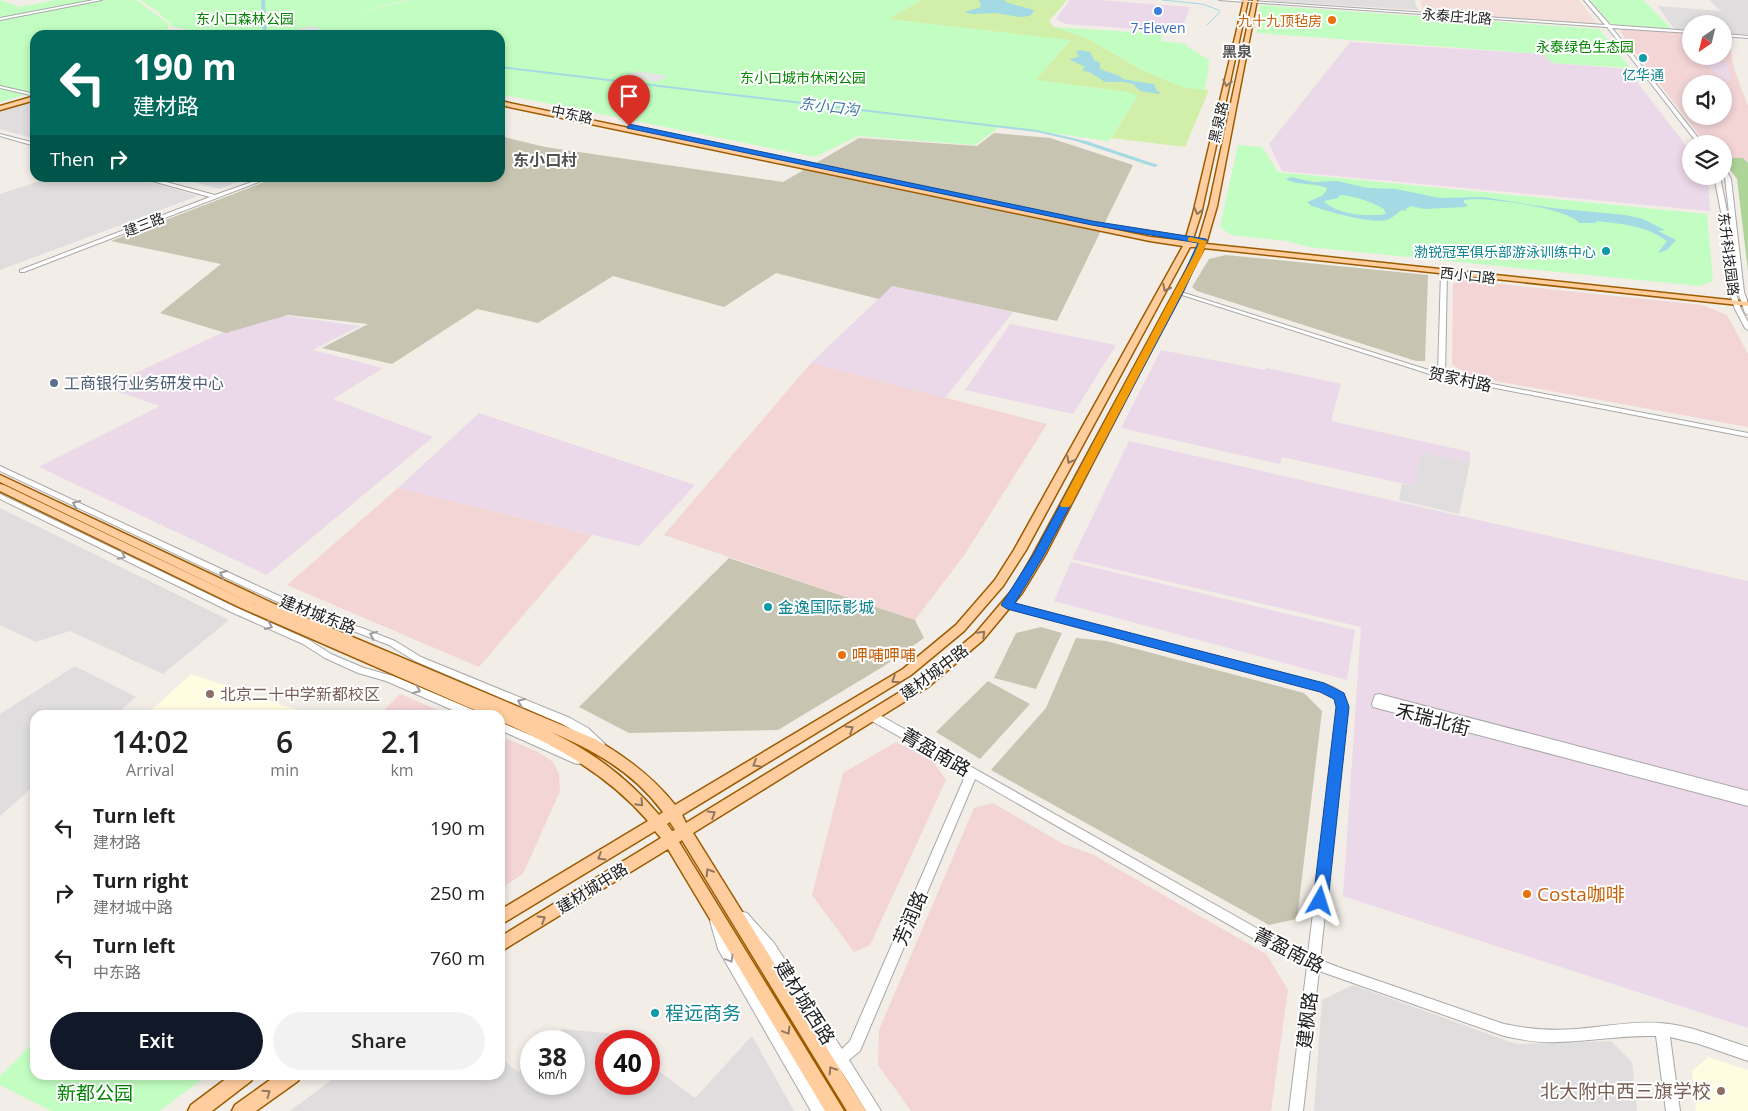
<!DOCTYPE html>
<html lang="en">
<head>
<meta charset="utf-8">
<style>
	:root { --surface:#fff; --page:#f2f2f2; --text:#222; --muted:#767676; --accent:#111827 }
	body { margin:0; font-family:"Open Sans","Noto Sans SC",sans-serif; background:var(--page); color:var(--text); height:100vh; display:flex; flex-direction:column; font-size:19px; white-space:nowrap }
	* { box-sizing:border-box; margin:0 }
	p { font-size:16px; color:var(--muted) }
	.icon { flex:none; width:28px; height:28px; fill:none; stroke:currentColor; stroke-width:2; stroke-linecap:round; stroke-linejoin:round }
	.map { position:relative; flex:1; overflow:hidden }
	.side { position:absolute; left:30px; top:710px; width:475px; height:370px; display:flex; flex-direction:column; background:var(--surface); border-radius:15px; box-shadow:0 2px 8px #0003 }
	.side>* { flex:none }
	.hud { position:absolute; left:30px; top:30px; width:475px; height:152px; border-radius:15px; box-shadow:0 2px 8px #0003; background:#00695c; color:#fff; overflow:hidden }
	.needle { width:32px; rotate:215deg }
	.controls { position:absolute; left:1682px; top:15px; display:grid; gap:10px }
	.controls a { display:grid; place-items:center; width:50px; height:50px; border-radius:50%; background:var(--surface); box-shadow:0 2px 8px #0003; font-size:25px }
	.speed { position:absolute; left:520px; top:1030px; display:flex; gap:10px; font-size:25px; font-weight:700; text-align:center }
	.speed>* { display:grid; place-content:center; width:65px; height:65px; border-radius:50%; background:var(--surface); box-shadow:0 2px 8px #0003; line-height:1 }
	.speed small { font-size:12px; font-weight:400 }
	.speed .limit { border:8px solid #d22; background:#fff; color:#111 }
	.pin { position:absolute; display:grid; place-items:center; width:42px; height:42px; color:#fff; margin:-51px -21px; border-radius:50% 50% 50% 0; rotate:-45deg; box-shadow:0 0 5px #0007 }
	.pin .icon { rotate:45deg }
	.me { position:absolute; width:55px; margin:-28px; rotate:6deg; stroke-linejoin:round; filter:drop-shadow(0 0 4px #0008) }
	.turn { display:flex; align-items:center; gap:18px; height:105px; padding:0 20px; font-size:22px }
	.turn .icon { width:65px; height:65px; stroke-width:2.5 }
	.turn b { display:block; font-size:35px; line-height:42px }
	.then { display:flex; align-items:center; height:48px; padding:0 20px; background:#0003; gap:10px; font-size:19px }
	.eta { display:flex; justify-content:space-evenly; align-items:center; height:85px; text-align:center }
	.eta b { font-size:30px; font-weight:600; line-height:35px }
	.primary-button { display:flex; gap:10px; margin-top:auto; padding:10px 20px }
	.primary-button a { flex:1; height:58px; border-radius:30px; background:var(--accent); color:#fff; font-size:20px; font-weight:600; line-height:58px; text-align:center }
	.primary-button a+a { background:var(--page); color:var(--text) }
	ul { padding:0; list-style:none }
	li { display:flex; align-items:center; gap:15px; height:65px; padding:0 20px }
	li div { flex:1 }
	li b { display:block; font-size:19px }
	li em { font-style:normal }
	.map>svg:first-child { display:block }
	.residential { fill:#dfddde }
	.commercial { fill:#f3d5d6; fill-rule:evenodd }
	.industrial { fill:#ebd8e9 }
	.education { fill:#fffce2 }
	.military { fill:#f4ded9 }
	.construction { fill:#c7c5b1 }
	.grass { fill:#d2efa9 }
	.forest { fill:#afd498 }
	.park { fill:#c2fec1 }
	.parking { fill:#e5e5e5 }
	.water { fill:#a3dae3; fill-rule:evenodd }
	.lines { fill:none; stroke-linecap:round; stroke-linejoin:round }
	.stream { stroke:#a3dae3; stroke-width:1 }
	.canal { fill:#a3dae3; fill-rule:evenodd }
	.minor-casing { stroke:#a8a8a8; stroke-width:2 }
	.major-casing { stroke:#9d5b00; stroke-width:3 }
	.minor { fill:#fff; fill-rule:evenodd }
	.major { fill:#ffcd9e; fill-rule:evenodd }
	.oneway { stroke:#907760 }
	.oneway2 { stroke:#9b9b9b }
	.route { fill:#1a73e8; stroke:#114b97 }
	.slow { fill:#f59e0b }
	.shop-dot { fill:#3f7fe0; stroke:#fff; stroke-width:2 }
	.food-dot { fill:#e8710a; stroke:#fff; stroke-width:2 }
	.culture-dot { fill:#0f9aa8; stroke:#fff; stroke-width:2 }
	.service-dot { fill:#5c6f8a; stroke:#fff; stroke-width:2 }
	.education-dot { fill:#8d6e63; stroke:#fff; stroke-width:2 }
	.labels { text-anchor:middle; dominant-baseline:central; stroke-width:4; stroke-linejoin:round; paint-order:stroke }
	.far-street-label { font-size:14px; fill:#212121; stroke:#fff }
	.far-park-label { font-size:14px; fill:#048503; stroke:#fff }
	.far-food-label { font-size:14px; fill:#c56008; stroke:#fff; text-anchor:end }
	.far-shop-label { font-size:14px; fill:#366cbe; stroke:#fff }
	.far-culture-label { font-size:14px; fill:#0d838f; stroke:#fff }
	.far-neighbourhood-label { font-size:15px; font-weight:bold; fill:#545454; stroke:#fff }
	.far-water-label { font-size:15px; font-style:italic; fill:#3c77a1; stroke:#fff }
	.far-quarter-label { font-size:16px; font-weight:bold; fill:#545454; stroke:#fff }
	.street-label { font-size:16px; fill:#212121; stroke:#fff }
	.service-label { font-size:16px; fill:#4e5e75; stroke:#fff; text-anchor:start }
	.culture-label { font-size:16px; fill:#0d838f; stroke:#fff; text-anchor:start }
	.food-label { font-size:16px; fill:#c56008; stroke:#fff; text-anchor:start }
	.education-label { font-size:16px; fill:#785e54; stroke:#fff; text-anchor:start }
	.near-street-label { font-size:19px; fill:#212121; stroke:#fff }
	.near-food-label { font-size:19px; fill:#c56008; stroke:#fff; text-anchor:start }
	.near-culture-label { font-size:19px; fill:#0d838f; stroke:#fff; text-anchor:start }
	.near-education-label { font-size:19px; fill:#785e54; stroke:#fff; text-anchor:end }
	.near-park-label { font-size:19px; fill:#048503; stroke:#fff }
</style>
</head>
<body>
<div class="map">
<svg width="1748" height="1111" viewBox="0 0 1748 1111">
	<rect width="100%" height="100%" fill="#f2ede6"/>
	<g class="residential">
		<polygon points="1267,0 1414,0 1418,10 1271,1"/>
		<polygon points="1709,0 1748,0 1748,35 1724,33 1724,24 1691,24 1691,30 1674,29 1658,6 1721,11"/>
		<polygon points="35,99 35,139 0,129 0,111"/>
		<polygon points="49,178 136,178 198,196 0,270 0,194"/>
		<polygon points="178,178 249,178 219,189"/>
		<polygon points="1421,452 1470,463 1459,514 1399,500 1402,484 1414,486"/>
		<polygon points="0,508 229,620 163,674 70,631 36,642 0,625"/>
		<polygon points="75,666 136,697 115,715 35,715 35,785 0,816 0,714"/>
		<polygon points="1353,985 1516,1044 1611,1041 1632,1062 1637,1111 1314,1111 1322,1000"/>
		<polygon points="562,1029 608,1033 618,1041 606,1041 606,1084 649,1084 649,1064 695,1098 752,1036 794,1111 290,1111 338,1075 500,1075 500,1057 518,1072 531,1060 531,1084 574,1084 574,1041 550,1041"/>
	</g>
	<g class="commercial">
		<path d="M1626,29L1691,34V56H1724V37L1733,38L1730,47L1734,69L1748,106V163L1743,158H1724V144H1706L1625,39L1620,30ZM1691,84H1724V116H1691Z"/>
		<polygon points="1462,280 1702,305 1727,315 1748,354 1748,427 1474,377 1452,365 1453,284"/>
		<polygon points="811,363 1047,424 965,554 915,620 664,535"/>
		<polygon points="398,488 592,535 479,667 287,585"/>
		<polygon points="400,694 450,715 379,715"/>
		<polygon points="500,736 538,752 553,762 559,774 560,791 523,874 500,889"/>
		<polygon points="896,742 932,760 946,780 870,945 854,952 812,895 843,773"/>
		<polygon points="993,803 1063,844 1092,854 1266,954 1288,990 1271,1111 911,1111 878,1065 879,1030 974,808"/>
	</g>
	<g class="industrial">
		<polygon points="1070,0 1099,0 1190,7 1181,32 1066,24 1056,19"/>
		<polygon points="1350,42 1544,54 1552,63 1627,69 1691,152 1691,176 1708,176 1710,211 1282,171 1269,144"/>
		<polygon points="1701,59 1728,63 1731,81 1721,79"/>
		<polygon points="892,286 1013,312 945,398 811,363"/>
		<polygon points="265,313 360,326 313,350 383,368 333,399 433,437 267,575 39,467 160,406 105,387"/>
		<polygon points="1010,324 1116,345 1073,414 965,390"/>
		<polygon points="1161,350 1265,370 1266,368 1341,384 1331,421 1470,452 1470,463 1422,452 1414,486 1282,457 1280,464 1121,428"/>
		<polygon points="479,413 695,485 639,546 398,488"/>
		<polygon points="1129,441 1748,581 1748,1028 1343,896 1361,627 1072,559"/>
		<polygon points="1071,562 1355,630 1347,680 1054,601"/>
	</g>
	<g class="education">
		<polygon points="191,674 312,715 146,715"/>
		<polygon points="1708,1057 1748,1070 1748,1111 1696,1111 1692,1071"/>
	</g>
	<polygon class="military" points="1420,0 1579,0 1597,24 1424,12"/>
	<g class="construction">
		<polygon points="994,133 1050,138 1133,165 1057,321 892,286 879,299 776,273 724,307 613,276 538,323 477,309 392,364 322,348 368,324 288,315 226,333 160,313 221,264 111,241 275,178 500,178 500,136 545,147 783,182 859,138 977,146"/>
		<polygon points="1226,255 1428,275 1425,361 1416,361 1197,291 1192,287 1209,259"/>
		<polygon points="729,558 915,620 924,638 884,666 778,730 629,733 579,707"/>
		<polygon points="1041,627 1062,633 1036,689 994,678 1016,633"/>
		<polygon points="1076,638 1106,641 1304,693 1322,711 1297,919 1269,925 991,770 1046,708"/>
		<polygon points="988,681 1030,704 980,759 936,732"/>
	</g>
	<polygon class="grass" points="921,0 1067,0 1049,21 1054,27 1085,37 1142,70 1182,87 1209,90 1185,147 1111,138 1137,97 1126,92 1035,80 1070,41 889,19"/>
	<polygon class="forest" points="1724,158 1743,158 1748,163 1748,271 1737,179 1724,161"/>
	<g class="park">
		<polygon points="0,0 20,7 55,0 136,0 169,24 166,35 35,35 35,92 0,102"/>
		<path d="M140,0H408L333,18L412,0H921L889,19L1070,40L1036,80L1133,93L1137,97L1109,141L1001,126L975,145L858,136L815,157L500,94V35H261L270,32C236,37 204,34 171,26V24L154,9Z"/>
		<polygon points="1590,0 1643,0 1672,29 1611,24"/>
		<polygon points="1260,5 1599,29 1630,68 1552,63 1543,54 1257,33"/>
		<polygon points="1054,27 1162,34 1161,41 1187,44 1186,46 1209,60 1208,74 1204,90 1182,87 1142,70 1085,37"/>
		<polygon points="1238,145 1262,147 1278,172 1707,214 1713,281 1700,286 1309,247 1287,241 1231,235 1220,227"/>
		<polygon points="35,1041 35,1075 208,1075 159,1111 51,1111 0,1085 0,1076"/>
	</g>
	<g class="parking">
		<polygon points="311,26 338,34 303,35 291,31"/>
		<polygon points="636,71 669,76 657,82 623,77"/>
	</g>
	<g class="water">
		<polygon points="979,0 1003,0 1008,3 1034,10 1033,12 1030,16 1020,17 996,13 971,14 964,12 981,7"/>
		<polygon points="1080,50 1090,52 1094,60 1100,63 1100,69 1120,76 1123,79 1154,84 1157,91 1161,93 1159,94 1140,91 1133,84 1123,82 1105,82 1091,73 1082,70 1085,67 1069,59 1078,57 1079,56 1076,52"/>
		<path d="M1291,177L1313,182L1337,181L1368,188L1396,189L1440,198L1483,197L1552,208L1625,215L1643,219L1665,230L1658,231L1676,240L1667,250L1658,253L1667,241C1645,225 1622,224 1596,221L1597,223H1579C1569,208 1483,196 1464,200V203L1468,205L1465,207L1424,209L1411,206L1406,209L1407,211L1402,210C1398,212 1394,217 1389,219C1376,226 1327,211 1312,206L1307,202L1322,196L1326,191L1327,188C1315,183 1294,185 1286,179ZM1340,195C1355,196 1372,202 1384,209L1386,214C1369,217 1336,215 1324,201L1338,198Z"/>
	</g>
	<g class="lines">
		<polyline class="stream" points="1162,0 1202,4 1219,10 1219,13 1207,25"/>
		<g class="canal">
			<polygon points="261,0 265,0 267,35 263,35"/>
			<polygon points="500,66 1037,130 1086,141 1158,165 1155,167 1145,164 1076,141 1037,132 500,68"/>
		</g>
		<g class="minor-casing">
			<g id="minor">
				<polygon points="94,0 102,0 0,20 0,18"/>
				<polygon points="1219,0 1237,0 1605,25 1584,0 1588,0 1610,25 1691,31 1691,33 1612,28 1703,144 1698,144 1607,27"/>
				<polygon points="1724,34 1748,36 1748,38 1724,36"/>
				<polygon points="0,86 35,94 35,96 0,88"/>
				<polygon points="0,134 35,143 35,146 0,136"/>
				<polygon points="1724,169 1726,170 1731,179 1744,292 1748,303 1748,315 1745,313 1738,292"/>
				<polygon points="1714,176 1720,176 1728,217 1735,291 1741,309 1748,322 1748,330 1745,328 1735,309 1729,291 1722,217"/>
				<polygon points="145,178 151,178 215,195 263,178 269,178 24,272 20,272 20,270 210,197 145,179"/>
				<polygon points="1444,270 1447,272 1445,375 1748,433 1748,437 1439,377 1176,293 1181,292 1438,373 1441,272"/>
				<polygon points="0,466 277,595 338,621 362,628 395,641 421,657 570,718 588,728 605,744 604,747 600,748 596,747 580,734 562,724 415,661 389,645 356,632 332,625 271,599 0,471"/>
				<polygon points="0,494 237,608 309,640 331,654 364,668 393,676 478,712 479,715 464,715 386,681 358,673 325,658 303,644 231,612 0,499"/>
				<path d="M1007,602L1325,684C1337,688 1346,693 1348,707L1320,960L1338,967L1504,1024C1528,1029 1551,1031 1576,1029C1604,1027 1632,1021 1660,1023C1690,1025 1719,1038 1748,1047V1061L1699,1044L1670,1037L1680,1111H1666L1656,1036C1623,1035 1591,1041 1558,1042C1540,1043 1522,1040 1504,1036L1319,971L1303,1111H1289L1307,966L1282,955L975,779L860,1051L849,1060L881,1111H866C854,1092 843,1071 828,1054C822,1047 811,1045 807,1036L809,1032L815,1030L766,951L737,917L739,913L743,912L747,913L774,943L842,1049L850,1041L966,774L868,719L867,716L868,713L872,712L876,713L1290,947L1308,954L1338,707C1337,698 1331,694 1323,691L1004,607L1002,605L1004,603Z"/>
				<polygon points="1379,694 1748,791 1748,806 1373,707 1372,704 1375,695"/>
				<polygon points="500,722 582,757 583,760 582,763 578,764 574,763 500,730"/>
				<polygon points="716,916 720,917 728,944 826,1111 811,1111 718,949 710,921 712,917"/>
			</g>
		</g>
		<g class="major-casing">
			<g id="major">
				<path d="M1244,0H1248L1201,214L1192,242L1198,243L1209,206L1253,0H1257L1217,206L1206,244L1748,302V306L1204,248L1045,555L1022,593L983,640L928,687L693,833L866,1111H847L682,840L679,842L844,1111H825L668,849L500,952V937L661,838L655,831L500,925V910L648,821C607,774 556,746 500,721V715H486L239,607L0,491V484L4,485L255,605L0,482V475L274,604L595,739C626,757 653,777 675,805L903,669L956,625L995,580L1014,550L1183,246L1150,241L500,105V101L1150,237L1185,241L1193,214ZM1190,247H1197L1195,254L1033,555L1014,588L975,634L918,681L686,823L682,815L911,675L964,631L1003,586L1026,550ZM544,729C591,749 631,769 663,812L659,815C628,778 588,748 544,729ZM670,822L675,830L672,831L667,824Z"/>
				<polygon points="35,96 35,100 0,110 0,106"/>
				<polygon points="231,1075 254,1075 251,1081 212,1111 188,1111 191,1105"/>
				<polygon points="277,1075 301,1075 298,1081 256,1111 232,1111 235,1105"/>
			</g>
		</g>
		<use href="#minor" class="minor"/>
		<use href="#major" class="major"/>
	</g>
	<defs><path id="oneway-chevron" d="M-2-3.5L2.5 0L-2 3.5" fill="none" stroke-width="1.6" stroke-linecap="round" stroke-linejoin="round" transform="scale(1.25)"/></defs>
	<g class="oneway">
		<use href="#oneway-chevron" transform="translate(1227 83) rotate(103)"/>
		<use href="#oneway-chevron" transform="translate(1198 211) rotate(104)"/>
		<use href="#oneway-chevron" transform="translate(1166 288) rotate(118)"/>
		<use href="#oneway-chevron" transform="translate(1070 460) rotate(119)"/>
		<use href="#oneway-chevron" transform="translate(982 634) rotate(-45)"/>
		<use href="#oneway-chevron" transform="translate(895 680) rotate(147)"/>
		<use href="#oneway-chevron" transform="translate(850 729) rotate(-32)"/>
		<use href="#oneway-chevron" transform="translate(756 764) rotate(149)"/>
		<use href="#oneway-chevron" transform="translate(640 803) rotate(46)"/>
		<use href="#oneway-chevron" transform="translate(712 814) rotate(-32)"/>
		<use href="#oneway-chevron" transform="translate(601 857) rotate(149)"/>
		<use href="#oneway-chevron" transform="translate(709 872) rotate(-122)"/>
		<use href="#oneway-chevron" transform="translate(542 919) rotate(-32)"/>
		<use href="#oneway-chevron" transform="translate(787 1031) rotate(59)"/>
		<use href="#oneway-chevron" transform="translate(832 1070) rotate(-122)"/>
		<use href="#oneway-chevron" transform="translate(267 1093) rotate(-35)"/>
	</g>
	<g class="oneway2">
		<use href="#oneway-chevron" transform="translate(76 504) rotate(-155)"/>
		<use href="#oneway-chevron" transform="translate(122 556) rotate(26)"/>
		<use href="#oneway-chevron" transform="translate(223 574) rotate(-155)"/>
		<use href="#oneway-chevron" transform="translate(269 626) rotate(24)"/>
		<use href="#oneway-chevron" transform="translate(373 635) rotate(-158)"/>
		<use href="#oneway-chevron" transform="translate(417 690) rotate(23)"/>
		<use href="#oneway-chevron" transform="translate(521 702) rotate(-157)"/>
		<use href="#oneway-chevron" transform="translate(730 959) rotate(59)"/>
	</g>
	<polygon class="route" points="629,124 1092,221 1206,239 1207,241 1183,293 1044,555 1015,603 1324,683 1344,693 1349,707 1328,901 1326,906 1320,908 1315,906 1313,901 1336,707 1334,699 1320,692 1007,609 1001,605 1033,555 1175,293 1198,243 1092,225 627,128"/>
	<polygon class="slow" points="1190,237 1207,241 1202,255 1071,505 1069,507 1062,507 1060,505 1194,255 1199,243 1188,241 1188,238"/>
	<circle class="shop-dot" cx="1158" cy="11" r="5"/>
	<g class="food-dot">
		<circle cx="1332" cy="20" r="5"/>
		<circle cx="842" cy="655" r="5"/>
		<circle cx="1527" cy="894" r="5"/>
	</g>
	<g class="culture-dot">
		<circle cx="1643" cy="58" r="5"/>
		<circle cx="1606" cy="251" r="5"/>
		<circle cx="768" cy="607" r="5"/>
		<circle cx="655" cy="1013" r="5"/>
	</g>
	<circle class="service-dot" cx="54" cy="383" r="5"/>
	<g class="education-dot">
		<circle cx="210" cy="694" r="5"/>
		<circle cx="1721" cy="1091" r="5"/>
	</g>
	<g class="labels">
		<g class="far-street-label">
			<text transform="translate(1457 16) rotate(4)">永泰庄北路</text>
			<text transform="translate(572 114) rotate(12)">中东路</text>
			<text transform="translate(1218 122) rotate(-77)">黑泉路</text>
			<text transform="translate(144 224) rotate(-21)">建三路</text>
			<text transform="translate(1729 254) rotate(83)">东升科技园路</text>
			<text transform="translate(1468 275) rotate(6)">西小口路</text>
		</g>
		<g class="far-park-label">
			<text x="245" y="18">东小口森林公园</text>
			<text x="1585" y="46">永泰绿色生态园</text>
			<text x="803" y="77">东小口城市休闲公园</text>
		</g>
		<g class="far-food-label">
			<text x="1322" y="20">九十九顶毡房</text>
		</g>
		<g class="far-shop-label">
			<text x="1158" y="27">7-Eleven</text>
		</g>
		<g class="far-culture-label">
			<text x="1643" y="74">亿华通</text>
			<text x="1596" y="251" text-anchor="end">渤锐冠军俱乐部游泳训练中心</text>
		</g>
		<g class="far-neighbourhood-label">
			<text x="1237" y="51">黑泉</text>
		</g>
		<g class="far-water-label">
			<text transform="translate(829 106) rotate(7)">东小口沟</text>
		</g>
		<g class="far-quarter-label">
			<text x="545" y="160">东小口村</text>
		</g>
		<g class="street-label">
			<text transform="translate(1460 379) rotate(12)">贺家村路</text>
			<text transform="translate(318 614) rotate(21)">建材城东路</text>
			<text transform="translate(934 672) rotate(-37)">建材城中路</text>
			<text transform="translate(592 888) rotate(-32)">建材城中路</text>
		</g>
		<g class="service-label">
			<text x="64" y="383">工商银行业务研发中心</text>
		</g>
		<g class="culture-label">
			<text x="778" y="607">金逸国际影城</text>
		</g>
		<g class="food-label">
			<text x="852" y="655">呷哺呷哺</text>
		</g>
		<g class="education-label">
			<text x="220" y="694">北京二十中学新都校区</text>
		</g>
		<g class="near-street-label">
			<text transform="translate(1433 719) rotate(15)">禾瑞北街</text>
			<text transform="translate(936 752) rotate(30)">菁盈南路</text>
			<text transform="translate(910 918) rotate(-67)">芳润路</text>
			<text transform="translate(1289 950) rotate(27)">菁盈南路</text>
			<text transform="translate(805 1002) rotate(58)">建材城西路</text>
			<text transform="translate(1307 1020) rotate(-83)">建枫路</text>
		</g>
		<g class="near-food-label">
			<text x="1537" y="894">Costa咖啡</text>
		</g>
		<g class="near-culture-label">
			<text x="665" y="1013">程远商务</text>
		</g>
		<g class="near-education-label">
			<text x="1711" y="1091">北大附中西三旗学校</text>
		</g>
		<g class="near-park-label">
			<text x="95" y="1093">新都公园</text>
		</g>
	</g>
</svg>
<div class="controls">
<a><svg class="needle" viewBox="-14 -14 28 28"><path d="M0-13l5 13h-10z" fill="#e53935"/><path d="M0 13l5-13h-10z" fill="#767676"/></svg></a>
<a><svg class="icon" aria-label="sound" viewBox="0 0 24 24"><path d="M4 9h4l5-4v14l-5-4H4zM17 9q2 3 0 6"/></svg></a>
<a><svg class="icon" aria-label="layers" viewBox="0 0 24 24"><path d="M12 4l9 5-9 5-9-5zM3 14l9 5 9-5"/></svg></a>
</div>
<div class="speed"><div>38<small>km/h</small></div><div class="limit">40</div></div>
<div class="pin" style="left:629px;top:126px;background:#d93025"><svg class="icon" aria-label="arrive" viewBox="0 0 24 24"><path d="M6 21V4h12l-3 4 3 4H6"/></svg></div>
<svg class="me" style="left:1320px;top:901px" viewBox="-20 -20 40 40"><path d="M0-17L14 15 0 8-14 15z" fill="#1a73e8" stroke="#fff" stroke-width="4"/></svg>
<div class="hud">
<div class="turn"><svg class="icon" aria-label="left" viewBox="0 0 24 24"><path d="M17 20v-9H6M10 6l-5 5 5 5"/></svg><div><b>190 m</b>建材路</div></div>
<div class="then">Then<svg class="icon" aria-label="right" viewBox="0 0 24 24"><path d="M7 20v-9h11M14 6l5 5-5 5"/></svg></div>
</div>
<section class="side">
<div class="eta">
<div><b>14:02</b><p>Arrival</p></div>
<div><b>6</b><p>min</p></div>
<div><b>2.1</b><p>km</p></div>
</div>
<ul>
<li><svg class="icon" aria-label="left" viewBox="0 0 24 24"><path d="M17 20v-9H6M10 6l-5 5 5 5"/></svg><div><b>Turn left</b><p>建材路</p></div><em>190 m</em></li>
<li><svg class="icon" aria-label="right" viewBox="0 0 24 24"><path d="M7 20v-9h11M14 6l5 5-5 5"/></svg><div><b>Turn right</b><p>建材城中路</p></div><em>250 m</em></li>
<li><svg class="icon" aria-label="left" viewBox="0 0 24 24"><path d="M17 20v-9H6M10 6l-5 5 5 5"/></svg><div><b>Turn left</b><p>中东路</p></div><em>760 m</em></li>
</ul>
<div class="primary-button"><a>Exit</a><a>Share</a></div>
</section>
</div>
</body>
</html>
